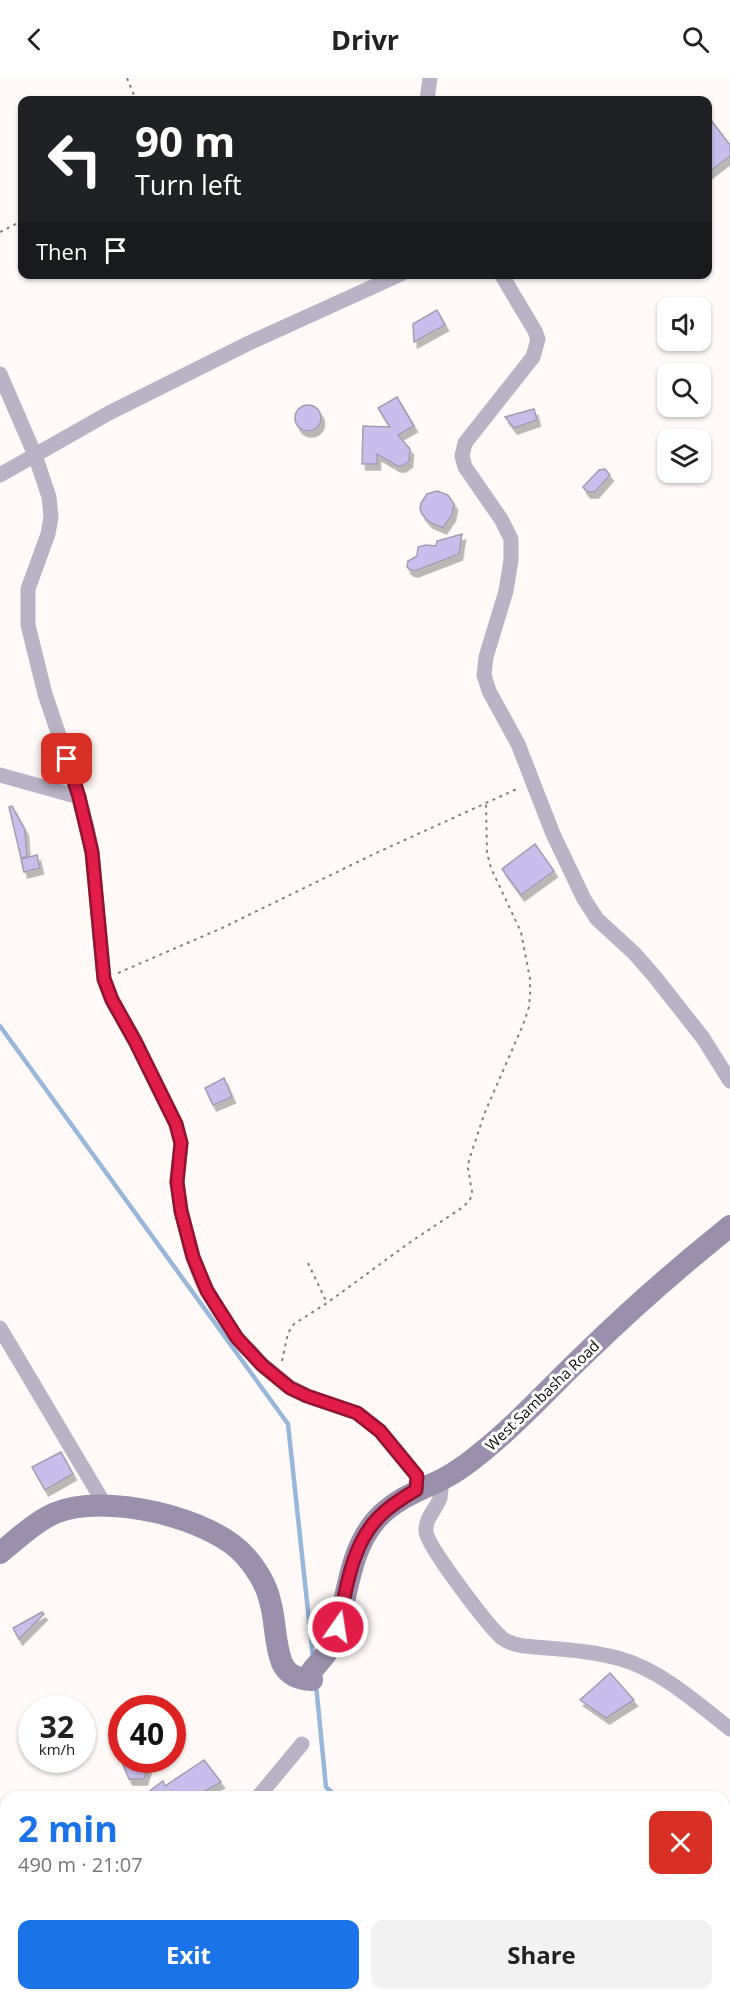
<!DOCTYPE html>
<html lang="en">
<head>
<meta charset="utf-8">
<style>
	:root { --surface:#fff; --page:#f2f2f2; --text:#222; --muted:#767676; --accent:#1a73e8 }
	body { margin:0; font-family:"Open Sans",sans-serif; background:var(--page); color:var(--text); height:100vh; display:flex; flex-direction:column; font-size:22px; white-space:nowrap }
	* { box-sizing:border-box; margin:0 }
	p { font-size:20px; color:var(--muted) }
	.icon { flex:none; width:33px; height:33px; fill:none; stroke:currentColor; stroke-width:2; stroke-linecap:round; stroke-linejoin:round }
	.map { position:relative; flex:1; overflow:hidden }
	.sheet { position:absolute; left:0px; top:1713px; width:730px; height:210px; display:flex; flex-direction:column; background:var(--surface); border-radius:18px 18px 0 0; box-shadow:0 2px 4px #0004 }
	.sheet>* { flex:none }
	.guide { position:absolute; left:18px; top:18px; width:694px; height:183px; border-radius:12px; box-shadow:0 2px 4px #0004; background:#202124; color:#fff; overflow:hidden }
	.buttons { position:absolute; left:657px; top:219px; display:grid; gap:12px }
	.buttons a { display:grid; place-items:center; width:54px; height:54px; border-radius:12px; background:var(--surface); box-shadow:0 2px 4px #0004; font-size:30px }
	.speed { position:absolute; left:18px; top:1617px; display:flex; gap:12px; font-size:30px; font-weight:700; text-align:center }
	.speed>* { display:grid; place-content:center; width:78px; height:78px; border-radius:50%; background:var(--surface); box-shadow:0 2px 4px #0004; line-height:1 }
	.speed small { font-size:15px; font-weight:400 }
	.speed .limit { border:9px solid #d22; background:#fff; color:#111 }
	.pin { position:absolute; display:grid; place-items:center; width:51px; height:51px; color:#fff; margin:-26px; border-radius:12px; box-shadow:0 3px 9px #0006 }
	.me { position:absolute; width:66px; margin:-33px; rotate:13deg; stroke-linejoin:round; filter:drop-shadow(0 0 4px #0008) }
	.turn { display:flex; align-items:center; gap:21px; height:126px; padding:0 18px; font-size:27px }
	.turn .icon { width:78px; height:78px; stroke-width:2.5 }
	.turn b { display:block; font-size:42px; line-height:51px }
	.then { display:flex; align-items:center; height:57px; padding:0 18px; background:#0003; gap:12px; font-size:22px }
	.round { display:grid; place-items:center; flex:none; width:63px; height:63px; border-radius:12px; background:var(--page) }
	.overview { display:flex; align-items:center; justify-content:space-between; height:102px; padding:0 18px }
	h1 { font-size:36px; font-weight:700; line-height:45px; color:var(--accent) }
	.cta { display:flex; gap:12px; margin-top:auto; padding:12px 18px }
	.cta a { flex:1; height:69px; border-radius:12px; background:var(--accent); color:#fff; font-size:24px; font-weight:700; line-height:69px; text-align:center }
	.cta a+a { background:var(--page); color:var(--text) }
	header { display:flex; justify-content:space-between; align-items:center; height:78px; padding:0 18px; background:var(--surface); font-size:27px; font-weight:700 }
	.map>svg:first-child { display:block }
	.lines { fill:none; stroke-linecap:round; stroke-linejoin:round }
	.stream { stroke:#97b7dd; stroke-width:4.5 }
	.building { fill:#c9beeb; stroke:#a19cb2; stroke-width:1.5; filter:url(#shadow) }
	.path { stroke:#87807d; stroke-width:2; stroke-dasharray:3 4.5; stroke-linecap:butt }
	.street { stroke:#bab3c7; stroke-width:15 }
	.secondary { stroke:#9a8fad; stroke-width:22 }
	.route-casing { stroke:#92132f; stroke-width:15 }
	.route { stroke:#e11d48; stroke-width:10 }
	.labels { text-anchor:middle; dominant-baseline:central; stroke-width:6; stroke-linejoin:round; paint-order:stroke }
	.street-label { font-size:15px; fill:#110905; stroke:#fff }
</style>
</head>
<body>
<header><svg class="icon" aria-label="back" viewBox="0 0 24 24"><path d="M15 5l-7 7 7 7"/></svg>Drivr<svg class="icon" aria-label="search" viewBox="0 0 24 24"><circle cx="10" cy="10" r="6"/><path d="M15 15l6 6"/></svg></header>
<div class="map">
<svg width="730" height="1923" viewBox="0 0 730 1923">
	<defs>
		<filter id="shadow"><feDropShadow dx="3.5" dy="6" stdDeviation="0" flood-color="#0004"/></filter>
	</defs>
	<rect width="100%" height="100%" fill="#fffaf7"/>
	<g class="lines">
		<g class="stream">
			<polyline points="0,948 288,1346 313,1580"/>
			<polyline points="316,1607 326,1709 337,1719"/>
			<polyline points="536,1917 542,1923"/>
		</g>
	</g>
	<g class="building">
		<polygon points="708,38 730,67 730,78 708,95"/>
		<polygon points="437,232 445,247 414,264 413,246"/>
		<polygon points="397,319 414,348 398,357 410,371 409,383 402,388 397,388 377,376 377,386 362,386 363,348 390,349 378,330"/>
		<circle cx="308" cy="340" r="13"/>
		<polygon points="534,331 537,342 514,350 505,339"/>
		<polygon points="605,391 610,397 595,414 587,414 583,409 599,392"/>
		<polygon points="437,413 448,417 454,426 452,437 443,450 429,444 422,436 420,431 421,425 427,416"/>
		<polygon points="462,456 459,476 415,493 410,492 407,489 408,483 417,478 418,469 426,467 436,468 437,463"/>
		<polygon points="12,728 25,752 27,779 21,780 9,729"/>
		<polygon points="535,766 554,793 521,817 502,791"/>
		<polygon points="37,777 40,790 24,794 21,781"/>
		<polygon points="224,1000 232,1019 213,1027 205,1010"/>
		<polygon points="61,1374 73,1396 45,1412 32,1389"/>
		<polygon points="42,1534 44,1536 19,1561 13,1550"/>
		<polygon points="610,1595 634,1622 606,1640 580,1622"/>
		<polygon points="121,1682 150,1682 144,1701 129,1701"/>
		<polygon points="204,1682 221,1704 195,1719 142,1719 163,1703 165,1708"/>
	</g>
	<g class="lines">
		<g class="path">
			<polyline points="127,0 136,22"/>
			<polyline points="0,154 22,143"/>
			<polyline points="118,895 222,850 374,776 519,710"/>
			<polyline points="308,1185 327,1225"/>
			<polyline points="282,1283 288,1255 294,1246 327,1225 409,1165 463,1129 470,1122 472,1114 468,1090 469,1082 485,1034 523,947 529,929 530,916 530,901 521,854 491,790 487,775 486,725"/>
		</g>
		<g class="street">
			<polyline points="427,22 430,0"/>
			<polyline points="501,196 535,253 538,261 533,279 465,365 462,378 465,389 501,441 511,461 511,482 506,513 486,579 484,597 489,613 518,666 553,756 584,821 597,841 635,876 655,899 703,960 730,1003"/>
			<polyline points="0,296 35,377 49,419 51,439 48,456 28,511 28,547 45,616 67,681 87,749 92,774 104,901 112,922 135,963 176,1046 181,1065 177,1104 181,1133 193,1179 201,1201 216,1228 237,1260 263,1287 290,1309 307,1318 357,1335 380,1353 417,1398 416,1412"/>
			<polyline points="0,397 109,335 249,265 401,196"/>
			<polyline points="0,697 79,719"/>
			<polyline points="0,1250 105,1427"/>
			<path d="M442,1401C441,1407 441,1414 440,1420C436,1432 425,1439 426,1454C428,1469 488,1548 502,1560C509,1565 516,1567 524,1568C556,1571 590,1572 621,1581C662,1593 697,1625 730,1651"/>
			<polyline points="258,1719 302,1666"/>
			<polyline points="0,1797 6,1801"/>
			<polyline points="182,1917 188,1923"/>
			<polyline points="72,1923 78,1917"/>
		</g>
		<path class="secondary" d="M0,1475C17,1461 35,1444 55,1435C102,1414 213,1439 246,1479C256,1490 267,1508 270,1523C276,1543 274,1565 282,1585C288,1598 299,1601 312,1602L311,1594C317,1586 326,1578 330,1569C349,1528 345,1478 376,1442C394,1422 417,1413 441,1402C455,1395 470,1384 482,1374C519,1345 550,1309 584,1277C630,1232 679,1189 730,1148"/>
	</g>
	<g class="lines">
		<g class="route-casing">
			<path id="route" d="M67,681L79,719L92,774L104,901L112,922L135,963L176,1046L181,1065L177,1104L181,1133L193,1179L207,1213L237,1260L262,1287L290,1310L307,1318L357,1335L380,1353L417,1398L416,1412C402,1420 389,1428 378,1440C351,1468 346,1513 338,1549"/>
		</g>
		<use href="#route" class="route"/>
	</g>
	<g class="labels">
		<g class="street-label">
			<text transform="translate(542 1317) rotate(-44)">West Sambasha Road</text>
		</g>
	</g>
</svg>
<div class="buttons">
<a><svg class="icon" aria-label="sound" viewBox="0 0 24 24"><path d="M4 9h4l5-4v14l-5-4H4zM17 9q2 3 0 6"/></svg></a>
<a><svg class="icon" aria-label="search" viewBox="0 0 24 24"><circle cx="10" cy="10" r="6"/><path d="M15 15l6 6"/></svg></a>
<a><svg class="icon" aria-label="layers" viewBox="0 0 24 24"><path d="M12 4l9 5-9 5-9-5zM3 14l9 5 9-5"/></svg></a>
</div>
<div class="speed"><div>32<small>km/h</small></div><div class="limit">40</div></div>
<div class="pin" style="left:67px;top:681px;background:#d93025"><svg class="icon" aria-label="arrive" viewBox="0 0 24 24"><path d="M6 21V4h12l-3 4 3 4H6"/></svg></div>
<svg class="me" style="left:338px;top:1549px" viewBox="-20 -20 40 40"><circle r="17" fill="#e11d48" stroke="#fff" stroke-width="3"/><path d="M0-11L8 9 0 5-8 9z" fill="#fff"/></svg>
<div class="guide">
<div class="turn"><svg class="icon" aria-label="left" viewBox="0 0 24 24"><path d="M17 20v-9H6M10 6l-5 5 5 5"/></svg><div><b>90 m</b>Turn left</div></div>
<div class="then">Then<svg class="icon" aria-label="arrive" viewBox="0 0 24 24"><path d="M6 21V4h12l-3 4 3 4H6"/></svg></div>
</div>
<section class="sheet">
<div class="overview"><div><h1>2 min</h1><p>490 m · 21:07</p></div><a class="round" style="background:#d93025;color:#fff"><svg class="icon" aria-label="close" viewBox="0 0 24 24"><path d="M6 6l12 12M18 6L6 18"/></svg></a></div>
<div class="cta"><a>Exit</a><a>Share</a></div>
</section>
</div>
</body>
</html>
